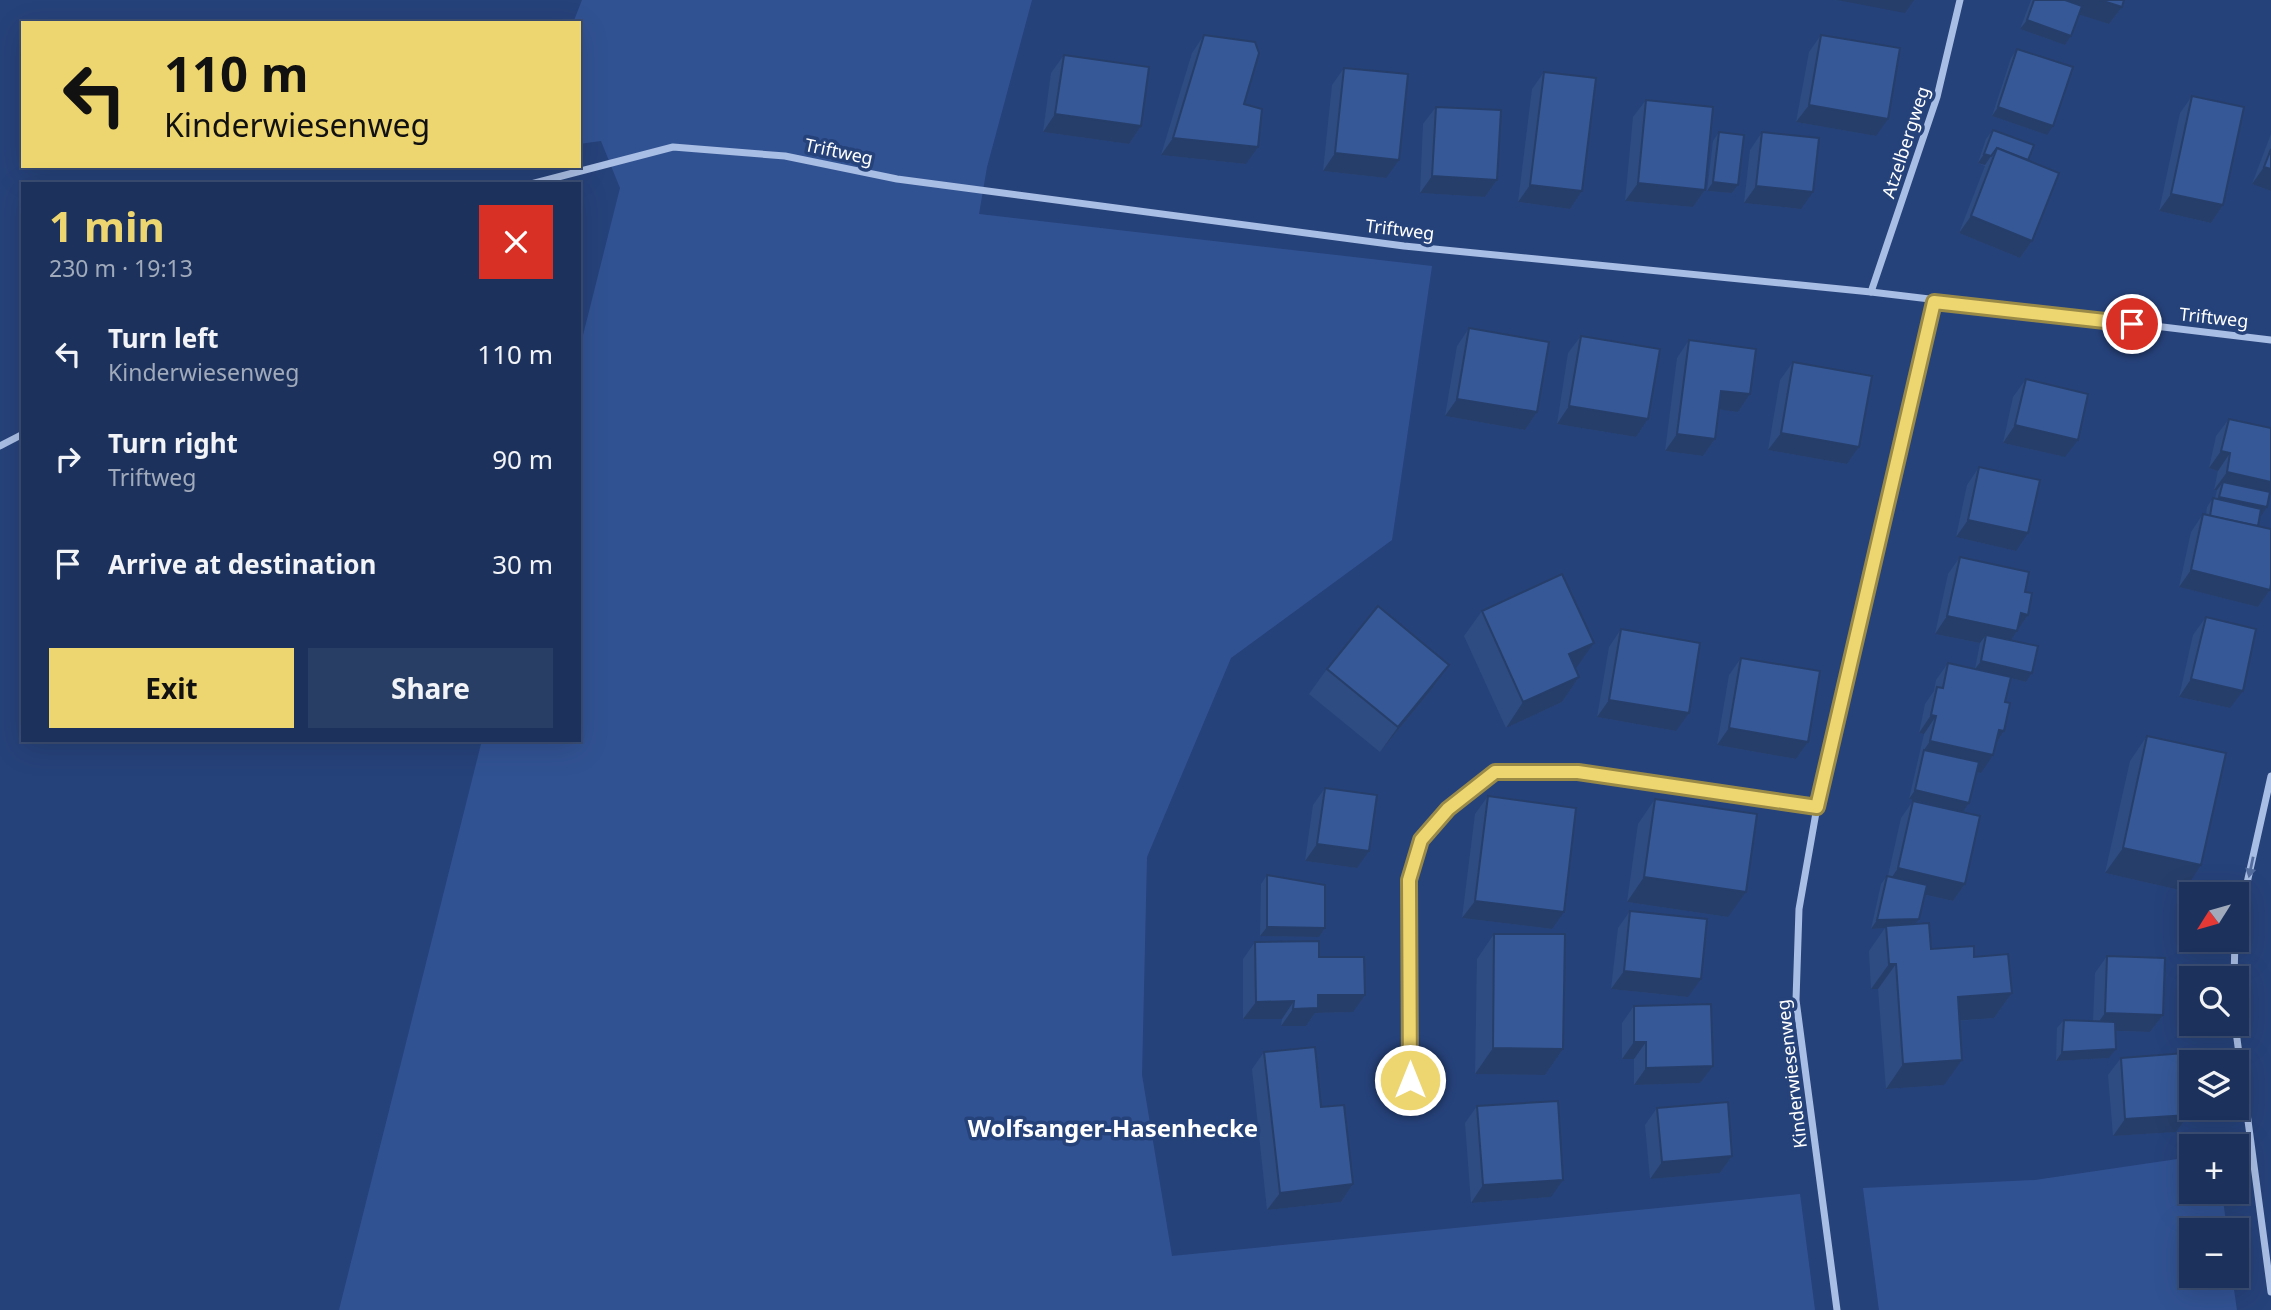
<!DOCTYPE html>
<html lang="en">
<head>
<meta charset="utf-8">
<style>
	:root { --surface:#1c325c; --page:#293e65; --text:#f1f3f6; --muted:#a0aabb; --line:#3a4d72; --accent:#edd56f }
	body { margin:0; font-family:"Noto Sans",sans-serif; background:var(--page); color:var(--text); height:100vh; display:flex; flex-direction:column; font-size:26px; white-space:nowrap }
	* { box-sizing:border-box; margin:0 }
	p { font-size:23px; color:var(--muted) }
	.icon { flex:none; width:38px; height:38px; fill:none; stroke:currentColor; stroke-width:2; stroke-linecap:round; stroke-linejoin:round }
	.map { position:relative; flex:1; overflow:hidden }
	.side { position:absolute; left:21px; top:182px; width:560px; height:560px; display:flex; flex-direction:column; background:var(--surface); border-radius:0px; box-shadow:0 7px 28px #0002,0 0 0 2px var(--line) }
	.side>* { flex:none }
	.banner { position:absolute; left:21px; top:21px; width:560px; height:147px; border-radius:0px; box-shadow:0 7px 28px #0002,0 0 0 2px var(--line); background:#edd56f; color:#111; overflow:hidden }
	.needle { width:46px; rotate:233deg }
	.buttons { position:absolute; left:2179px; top:882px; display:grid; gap:14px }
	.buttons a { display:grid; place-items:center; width:70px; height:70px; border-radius:0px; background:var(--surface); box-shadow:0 7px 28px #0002,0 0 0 2px var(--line); font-size:35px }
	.pin { position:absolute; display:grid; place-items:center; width:60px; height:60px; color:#fff; margin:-30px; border:4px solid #fff; border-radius:50%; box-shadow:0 2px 7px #0007 }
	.me { position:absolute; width:77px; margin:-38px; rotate:0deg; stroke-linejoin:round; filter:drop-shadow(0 0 5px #0008) }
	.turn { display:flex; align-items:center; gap:24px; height:147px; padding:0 28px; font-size:32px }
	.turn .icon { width:91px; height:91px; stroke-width:2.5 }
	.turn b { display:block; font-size:49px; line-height:60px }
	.round { display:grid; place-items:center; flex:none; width:74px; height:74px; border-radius:0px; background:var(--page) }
	.head { display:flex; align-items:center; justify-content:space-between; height:119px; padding:0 28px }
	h1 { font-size:42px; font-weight:700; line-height:52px; color:var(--accent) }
	.button { display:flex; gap:14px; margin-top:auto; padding:14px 28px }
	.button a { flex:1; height:80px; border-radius:0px; background:var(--accent); color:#111; font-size:28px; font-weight:700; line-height:80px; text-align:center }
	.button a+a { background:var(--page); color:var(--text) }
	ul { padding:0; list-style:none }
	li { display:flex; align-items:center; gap:21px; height:105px; padding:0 28px }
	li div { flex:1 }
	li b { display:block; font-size:26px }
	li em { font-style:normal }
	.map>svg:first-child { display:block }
	.green { fill:#315292 }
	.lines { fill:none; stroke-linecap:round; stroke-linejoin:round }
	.minor { stroke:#a9bee4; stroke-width:7 }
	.wall { fill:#2e4c82 }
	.shaded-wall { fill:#263e6a }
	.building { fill:#365897; stroke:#263e6a; stroke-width:2 }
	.oneway { fill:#546d9f }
	.route-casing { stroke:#9a8a48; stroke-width:18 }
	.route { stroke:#edd56f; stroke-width:12 }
	.labels { text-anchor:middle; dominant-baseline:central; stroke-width:7; stroke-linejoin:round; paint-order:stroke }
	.street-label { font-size:18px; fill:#fff; stroke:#26427a }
	.district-label { font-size:24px; font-weight:bold; fill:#fff; stroke:#26427a }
</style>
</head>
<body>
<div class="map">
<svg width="2271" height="1310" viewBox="0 0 2271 1310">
	<rect width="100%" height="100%" fill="#26427a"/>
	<g class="green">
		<polygon points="582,0 1032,0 987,167 979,214 1432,266 1392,540 1231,658 1147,857 1142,1075 1172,1256 1800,1194 1815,1310 339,1310 482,740 579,740 579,351 620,188 601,141 579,144 579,23 573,23"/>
		<polygon points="2191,1157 2191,1192 2222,1192 2227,1230 2191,1230 2191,1276 2232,1276 2237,1310 1879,1310 1863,1188 2035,1180"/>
	</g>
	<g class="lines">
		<g class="minor">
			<polyline points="531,184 673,147 785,156 897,179 1404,246 1871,292 2271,340"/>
			<polyline points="1871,292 1937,97 1960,0"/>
			<polyline points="0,446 23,434"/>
			<polyline points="2236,932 2271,776"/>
			<polyline points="2234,978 2235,940"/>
			<polyline points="2235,1024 2271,1292"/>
			<polyline points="1410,1080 1409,880 1421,840 1448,809 1495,772 1578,772 1817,807"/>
			<polyline points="1837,1310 1796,1000 1799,909 1817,807 1934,302"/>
		</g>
	</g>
	<g class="wall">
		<polygon points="2031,0 2124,0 2122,7 2109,24 2079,14 2071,36 2065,45 2020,29"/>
		<polygon points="1204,35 1244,104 1246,164 1161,155 1192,53"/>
		<polygon points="1821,35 1876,136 1796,122 1809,52"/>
		<polygon points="2017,49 2047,135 1992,116 2011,58"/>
		<polygon points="1064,55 1141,126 1129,144 1043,132 1051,73"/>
		<polygon points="1344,68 1386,178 1323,171 1332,85"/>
		<polygon points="1544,72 1582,191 1570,209 1518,202 1532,89"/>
		<polygon points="2192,96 2223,205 2211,223 2159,211 2180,113"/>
		<polygon points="1646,100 1705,190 1693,207 1625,201 1633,117"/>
		<polygon points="1436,107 1497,180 1485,197 1420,193 1423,124"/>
		<polygon points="1993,130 2028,160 2032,241 2020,258 1959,233 1985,166 1978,163 1986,139"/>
		<polygon points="1719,132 1738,185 1732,193 1707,191 1713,141"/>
		<polygon points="1762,132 1801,209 1744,203 1750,150"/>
		<polygon points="2271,134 2271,191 2252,184"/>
		<polygon points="1469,328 1537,412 1525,430 1445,416 1457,346"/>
		<polygon points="1581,336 1648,419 1636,437 1557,424 1568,353"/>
		<polygon points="1689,340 1750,394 1738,412 1719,409 1715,439 1703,456 1665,451 1677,358"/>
		<polygon points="1793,362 1859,447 1847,464 1768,450 1780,380"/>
		<polygon points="2026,379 2065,457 2003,443 2013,397"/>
		<polygon points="2229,419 2269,496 2267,507 2260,516 2258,526 2270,590 2258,607 2179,587 2191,532 2203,514 2206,515 2207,507 2213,498 2215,498 2217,490 2214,490 2218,471 2209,468 2216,436"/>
		<polygon points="1979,467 2016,551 1956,537 1967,485"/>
		<polygon points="1960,557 2025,592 2028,615 2011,640 2032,673 2026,682 2010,678 2005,702 2004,731 1996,743 1981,773 1977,772 1969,803 1963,812 1909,799 1924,734 1919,733 1925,704 1934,691 1936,680 1948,663 1975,669 1980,643 1935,634 1948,574"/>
		<polygon points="1482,611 1575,669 1579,677 1562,702 1506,728 1464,636"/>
		<polygon points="2206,617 2230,708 2179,697 2193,635"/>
		<polygon points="1621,629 1676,731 1597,717 1609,647"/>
		<polygon points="1741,658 1808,742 1796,759 1717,745 1729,675"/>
		<polygon points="1449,665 1431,690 1380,752 1309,694 1327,669"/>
		<polygon points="2147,736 2184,891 2105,873 2130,761"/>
		<polygon points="1325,788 1357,868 1305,861 1313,805"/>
		<polygon points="1488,796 1552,929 1462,918 1475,814"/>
		<polygon points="1655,799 1728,917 1627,902 1638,824"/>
		<polygon points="1913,801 1965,884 1953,901 1925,895 1919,919 1915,924 1931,949 1974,957 2012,993 1994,1018 1959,1021 1944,1085 1886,1089 1878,989 1871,989 1869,951 1885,928 1871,929 1881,884 1887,876 1888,876 1901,818"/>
		<polygon points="1267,875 1325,928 1319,937 1260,936 1261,884"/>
		<polygon points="1630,911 1688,997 1611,989 1618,928"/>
		<polygon points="1494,934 1563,1049 1545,1075 1475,1074 1477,959"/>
		<polygon points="1255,942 1319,957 1353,1012 1315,1013 1306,1026 1281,1026 1282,1019 1243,1019 1243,959"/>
		<polygon points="2107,956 2163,1015 2150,1032 2115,1031 2109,1058 2056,1061 2057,1028 2064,1020 2093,1021 2095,973"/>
		<polygon points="1634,1006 1700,1083 1634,1085 1634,1059 1622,1059 1622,1023"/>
		<polygon points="1264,1052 1321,1107 1353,1184 1341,1202 1267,1210 1252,1069"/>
		<polygon points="2121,1058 2189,1115 2176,1132 2113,1136 2108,1075"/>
		<polygon points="1477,1106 1551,1197 1471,1203 1465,1123"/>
		<polygon points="1657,1108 1732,1156 1720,1173 1650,1179 1645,1125"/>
	</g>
	<g class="shaded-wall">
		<polygon points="1837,0 1914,0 1905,13"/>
		<polygon points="2034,0 2100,0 2122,7 2109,24"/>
		<polygon points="2027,20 2071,36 2065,45 2020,29"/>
		<polygon points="1809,105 1888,119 1876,136 1796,122"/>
		<polygon points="1998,107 2053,126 2047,135 1992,116"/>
		<polygon points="1055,114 1141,126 1129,144 1043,132"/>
		<polygon points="1173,138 1258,147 1246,164 1161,155"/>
		<polygon points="1335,153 1399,160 1386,178 1323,171"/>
		<polygon points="1984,154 1991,156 1985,165 1978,163"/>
		<polygon points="2264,167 2271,169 2271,191 2252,184"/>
		<polygon points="1432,176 1497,180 1485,197 1420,193"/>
		<polygon points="1713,182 1738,185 1732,193 1707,191"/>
		<polygon points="1638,183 1705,190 1693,207 1625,201"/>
		<polygon points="1530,185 1582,191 1570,209 1518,202"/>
		<polygon points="1756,186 1813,192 1801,209 1744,203"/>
		<polygon points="2171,194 2223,205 2211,223 2159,211"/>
		<polygon points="1971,216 2032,241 2020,258 1959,233"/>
		<polygon points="1721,391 1750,394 1738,412 1709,408"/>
		<polygon points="1457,399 1537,412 1525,430 1445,416"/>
		<polygon points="1569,406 1648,419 1636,437 1557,424"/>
		<polygon points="2015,425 2078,440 2065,457 2003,443"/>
		<polygon points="1781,433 1859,447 1847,464 1768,450"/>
		<polygon points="1677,434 1715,439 1703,456 1665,451"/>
		<polygon points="2221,451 2230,453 2218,471 2209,468"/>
		<polygon points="2227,472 2271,482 2271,494 2265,501 2223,482 2217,490 2214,490"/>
		<polygon points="2219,497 2267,507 2261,516 2213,506"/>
		<polygon points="1968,520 2028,533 2016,551 1956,537"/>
		<polygon points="2191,570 2270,590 2258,607 2179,587"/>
		<polygon points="2021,613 2028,615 2005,649 1986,635 1980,643 1935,634 1947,616"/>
		<polygon points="1594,643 1576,668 1551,680 1569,654"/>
		<polygon points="1981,661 2032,673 2026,682 1975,669"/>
		<polygon points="1449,665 1431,690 1380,752 1398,727"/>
		<polygon points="1579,677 1562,702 1506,728 1523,702"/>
		<polygon points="2191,679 2243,691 2230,708 2179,697"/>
		<polygon points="1609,700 1689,713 1676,731 1597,717"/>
		<polygon points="1931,715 1936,716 1924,734 1919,733"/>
		<polygon points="1729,728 1808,742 1796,759 1717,745"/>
		<polygon points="1999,730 2004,731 1992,749"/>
		<polygon points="1930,741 1993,755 1981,773 1922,759 1924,750"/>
		<polygon points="1915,790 1969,803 1963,812 1909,799"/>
		<polygon points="1317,844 1369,851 1357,868 1305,861"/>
		<polygon points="2123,848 2201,865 2184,891 2105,873"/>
		<polygon points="1898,868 1965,884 1953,901 1886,886"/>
		<polygon points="1644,877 1746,892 1728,917 1627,902"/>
		<polygon points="1475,901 1564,912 1552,929 1462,918"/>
		<polygon points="1919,919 1913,927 1886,926 1885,928 1871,929 1877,920"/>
		<polygon points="1267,927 1325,928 1319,937 1260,936"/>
		<polygon points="1889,964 1896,964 1878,989 1871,989"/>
		<polygon points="1624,971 1701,979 1688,997 1611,989"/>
		<polygon points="2012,993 1994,1018 1940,1022 1958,997"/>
		<polygon points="1318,995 1365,995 1353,1012 1315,1013 1306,1026 1281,1026 1293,1009"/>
		<polygon points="1294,1001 1282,1019 1243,1019 1256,1002"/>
		<polygon points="2105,1013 2163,1015 2150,1032 2093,1030"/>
		<polygon points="1634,1042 1646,1042 1634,1059 1622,1059"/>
		<polygon points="1493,1048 1563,1049 1545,1075 1475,1074"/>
		<polygon points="2116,1049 2109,1058 2056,1061 2062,1052"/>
		<polygon points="1962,1060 1944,1085 1886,1089 1903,1064"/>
		<polygon points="1713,1066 1700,1083 1634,1085 1646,1068"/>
		<polygon points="2189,1115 2176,1132 2113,1136 2125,1119"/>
		<polygon points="1732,1156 1720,1173 1650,1179 1662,1162"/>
		<polygon points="1563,1180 1551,1197 1471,1203 1483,1185"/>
		<polygon points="1353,1184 1341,1202 1267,1210 1280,1193"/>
	</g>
	<g class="building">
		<polygon points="2034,0 2065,0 2082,6 2071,36 2027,20"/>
		<polygon points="2100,0 2124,0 2122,7"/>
		<polygon points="1204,35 1255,42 1259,53 1244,104 1262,109 1258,147 1173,138"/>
		<polygon points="1821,35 1900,48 1888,119 1809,105"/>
		<polygon points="2017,49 2073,67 2053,126 1998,107"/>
		<polygon points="1064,55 1149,67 1141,126 1055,114"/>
		<polygon points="1344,68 1408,74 1399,160 1335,153"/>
		<polygon points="1544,72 1596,78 1582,191 1530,185"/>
		<polygon points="2192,96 2244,107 2223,205 2171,194"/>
		<polygon points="1646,100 1713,107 1705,190 1638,183"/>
		<polygon points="1436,107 1501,110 1497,180 1432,176"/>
		<polygon points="1993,130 2034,145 2028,160 1997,148 1991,156 1984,154"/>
		<polygon points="1719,132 1744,135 1738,185 1713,182"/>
		<polygon points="1762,132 1819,138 1813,192 1756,186"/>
		<polygon points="1997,148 2059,173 2032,241 1971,216"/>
		<polygon points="2271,149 2271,169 2264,167"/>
		<polygon points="1469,328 1549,342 1537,412 1457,399"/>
		<polygon points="1581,336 1660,349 1648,419 1569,406"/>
		<polygon points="1689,340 1756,349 1750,394 1721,391 1715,439 1677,434"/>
		<polygon points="1793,362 1872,376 1859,447 1781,433"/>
		<polygon points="2026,379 2088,394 2078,440 2015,425"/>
		<polygon points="2229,419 2271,428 2271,482 2227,472 2230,453 2221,451"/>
		<polygon points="1979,467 2040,480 2028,533 1968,520"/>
		<polygon points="2223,482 2270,492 2267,507 2219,497"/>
		<polygon points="2213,498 2261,509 2258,526 2210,516"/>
		<polygon points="2203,514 2271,529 2271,584 2270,590 2191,570"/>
		<polygon points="1960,557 2029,572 2025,592 2032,593 2028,615 2021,613 2017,631 1947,616"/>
		<polygon points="1562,574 1594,643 1569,654 1579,677 1523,702 1482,611"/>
		<polygon points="1378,606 1449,665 1398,727 1327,669"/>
		<polygon points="2206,617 2256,629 2243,691 2191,679"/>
		<polygon points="1621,629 1700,643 1689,713 1609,700"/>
		<polygon points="1986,635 2038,646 2032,673 1981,661"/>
		<polygon points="1741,658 1820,671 1808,742 1729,728"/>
		<polygon points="1948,663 2011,677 2005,702 2010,703 2004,731 1999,730 1993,755 1930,741 1936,716 1931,715 1937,687 1943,688"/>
		<polygon points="2147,736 2226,753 2201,865 2123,848"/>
		<polygon points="1924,750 1979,762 1969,803 1915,790"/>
		<polygon points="1325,788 1377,795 1369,851 1317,844"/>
		<polygon points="1488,796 1576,808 1564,912 1475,901"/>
		<polygon points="1655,799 1757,814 1746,892 1644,877"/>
		<polygon points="1913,801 1980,816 1965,884 1898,868"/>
		<polygon points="1267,875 1325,885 1325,928 1267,927"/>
		<polygon points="1887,876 1927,885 1919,919 1877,920"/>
		<polygon points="1630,911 1707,919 1701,979 1624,971"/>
		<polygon points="1929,923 1931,949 1974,946 1974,957 2008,954 2012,993 1958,997 1962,1060 1903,1064 1896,964 1889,964 1886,926"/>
		<polygon points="1494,934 1565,934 1563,1049 1493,1048"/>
		<polygon points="1319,941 1319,957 1364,957 1365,995 1318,995 1318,1008 1293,1009 1294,1001 1256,1002 1255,942"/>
		<polygon points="2107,956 2165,958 2163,1015 2105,1013"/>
		<polygon points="1711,1004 1713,1066 1646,1068 1646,1042 1634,1042 1634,1006"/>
		<polygon points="2064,1020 2115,1022 2116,1049 2062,1052"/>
		<polygon points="1315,1047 1321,1107 1344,1105 1353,1184 1280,1193 1264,1052"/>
		<polygon points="2185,1053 2189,1115 2125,1119 2121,1058"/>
		<polygon points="1558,1101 1563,1180 1483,1185 1477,1106"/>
		<polygon points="1728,1102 1732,1156 1662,1162 1657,1108"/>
	</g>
	<defs><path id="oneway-solid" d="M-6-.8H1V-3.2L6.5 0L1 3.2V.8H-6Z" transform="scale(1.75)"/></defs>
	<use class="oneway" href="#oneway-solid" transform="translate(2251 867) rotate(102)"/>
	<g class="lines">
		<g class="route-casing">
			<polyline id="route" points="1410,1080 1409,880 1421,840 1448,809 1495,772 1578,772 1817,807 1934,302 2132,324"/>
		</g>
		<use href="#route" class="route"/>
	</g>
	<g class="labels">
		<g class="street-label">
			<text transform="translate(1905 142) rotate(-72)">Atzelbergweg</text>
			<text transform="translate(839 151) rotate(12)">Triftweg</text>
			<text transform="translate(1400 229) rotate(7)">Triftweg</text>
			<text transform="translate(2214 317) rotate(6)">Triftweg</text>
			<text transform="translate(1791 1074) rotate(-97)">Kinderwiesenweg</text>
		</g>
		<g class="district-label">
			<text x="1113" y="1127">Wolfsanger-Hasenhecke</text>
		</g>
	</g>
</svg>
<div class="buttons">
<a><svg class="needle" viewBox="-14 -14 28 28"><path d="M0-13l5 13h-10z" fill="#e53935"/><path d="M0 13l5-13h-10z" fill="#a0aabb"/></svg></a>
<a><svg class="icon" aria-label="search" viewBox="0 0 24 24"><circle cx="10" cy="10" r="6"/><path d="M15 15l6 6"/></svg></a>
<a><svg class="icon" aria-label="layers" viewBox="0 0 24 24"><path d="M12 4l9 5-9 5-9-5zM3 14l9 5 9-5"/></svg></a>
<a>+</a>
<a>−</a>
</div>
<div class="pin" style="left:2132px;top:324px;background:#d93025"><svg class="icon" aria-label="arrive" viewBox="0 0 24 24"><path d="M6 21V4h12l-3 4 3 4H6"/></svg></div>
<svg class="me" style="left:1410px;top:1080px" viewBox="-20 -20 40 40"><circle r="17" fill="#edd56f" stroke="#fff" stroke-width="3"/><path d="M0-11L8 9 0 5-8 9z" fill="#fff"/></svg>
<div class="banner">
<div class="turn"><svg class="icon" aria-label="left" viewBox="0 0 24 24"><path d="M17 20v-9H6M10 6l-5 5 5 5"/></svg><div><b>110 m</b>Kinderwiesenweg</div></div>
</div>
<section class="side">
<div class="head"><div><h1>1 min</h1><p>230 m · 19:13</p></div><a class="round" style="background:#d93025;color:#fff"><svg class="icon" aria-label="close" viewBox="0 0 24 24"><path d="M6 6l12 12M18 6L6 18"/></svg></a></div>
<ul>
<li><svg class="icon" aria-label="left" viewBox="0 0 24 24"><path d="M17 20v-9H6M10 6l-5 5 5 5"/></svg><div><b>Turn left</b><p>Kinderwiesenweg</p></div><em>110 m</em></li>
<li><svg class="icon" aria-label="right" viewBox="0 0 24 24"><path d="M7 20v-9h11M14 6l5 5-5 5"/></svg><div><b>Turn right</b><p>Triftweg</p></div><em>90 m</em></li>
<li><svg class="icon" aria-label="arrive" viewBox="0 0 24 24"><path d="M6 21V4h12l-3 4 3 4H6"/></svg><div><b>Arrive at destination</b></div><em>30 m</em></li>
</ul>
<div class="button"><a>Exit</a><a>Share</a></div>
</section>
</div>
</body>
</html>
